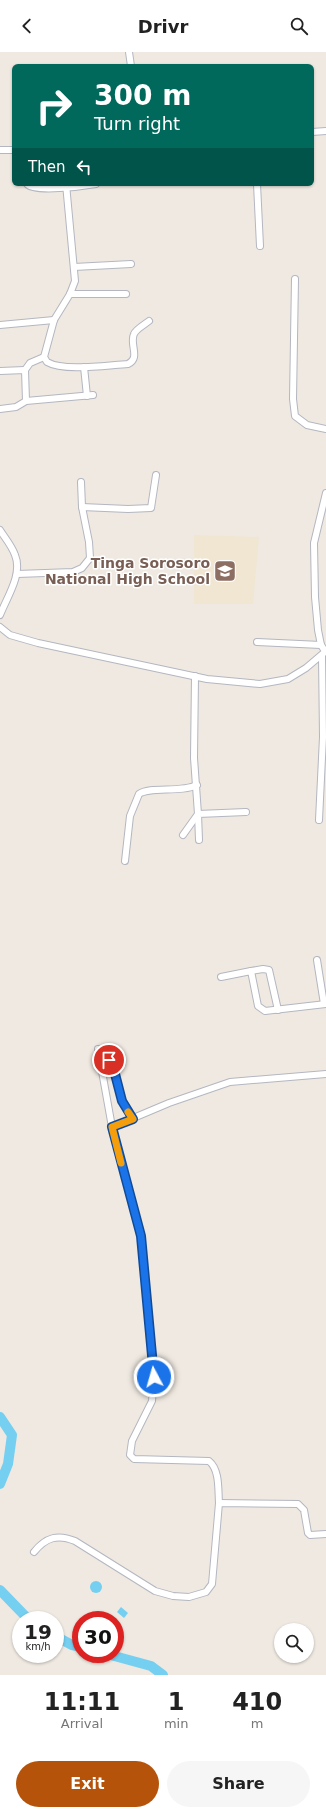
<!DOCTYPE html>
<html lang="en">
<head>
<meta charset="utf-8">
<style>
	:root { --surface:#fff; --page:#f6f6f6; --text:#222; --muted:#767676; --accent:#b45309 }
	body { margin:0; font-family:"DejaVu Sans",sans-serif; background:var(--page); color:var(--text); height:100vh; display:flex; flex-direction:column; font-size:15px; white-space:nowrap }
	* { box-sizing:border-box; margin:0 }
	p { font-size:13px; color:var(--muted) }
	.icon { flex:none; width:22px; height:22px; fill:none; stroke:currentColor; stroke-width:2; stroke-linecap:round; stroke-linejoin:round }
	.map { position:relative; height:1623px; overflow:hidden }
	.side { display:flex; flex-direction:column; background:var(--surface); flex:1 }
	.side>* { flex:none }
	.top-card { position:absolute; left:12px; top:12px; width:302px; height:122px; border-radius:6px; box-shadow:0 1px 3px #0004; background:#00695c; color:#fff; overflow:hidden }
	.fabs { position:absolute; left:274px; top:1571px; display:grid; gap:8px }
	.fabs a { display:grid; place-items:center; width:40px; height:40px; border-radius:50%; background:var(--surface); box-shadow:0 1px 3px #0004; font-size:20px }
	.speed { position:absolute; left:12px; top:1559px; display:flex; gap:8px; font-size:20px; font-weight:700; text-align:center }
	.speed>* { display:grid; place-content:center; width:52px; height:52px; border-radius:50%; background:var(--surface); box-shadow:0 1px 3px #0004; line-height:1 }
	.speed small { font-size:10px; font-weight:400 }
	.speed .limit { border:6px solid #d22; background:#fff; color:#111 }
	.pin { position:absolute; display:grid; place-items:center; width:34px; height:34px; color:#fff; margin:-17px; border:2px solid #fff; border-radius:50%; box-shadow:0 1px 4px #0007 }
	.me { position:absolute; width:44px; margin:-22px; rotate:354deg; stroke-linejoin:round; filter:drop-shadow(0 0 3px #0008) }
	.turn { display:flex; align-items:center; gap:14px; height:84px; padding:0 16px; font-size:18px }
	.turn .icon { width:52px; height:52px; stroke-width:2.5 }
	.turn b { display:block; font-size:28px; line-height:34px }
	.then { display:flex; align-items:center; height:38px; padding:0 16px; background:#0003; gap:8px; font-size:15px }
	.eta { display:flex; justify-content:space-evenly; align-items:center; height:68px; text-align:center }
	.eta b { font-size:24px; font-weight:800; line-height:28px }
	.cta { display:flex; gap:8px; margin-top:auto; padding:8px 16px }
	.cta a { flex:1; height:46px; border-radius:24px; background:var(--accent); color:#fff; font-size:16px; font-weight:800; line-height:46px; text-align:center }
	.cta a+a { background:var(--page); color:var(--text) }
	header { display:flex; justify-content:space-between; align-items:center; height:52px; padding:0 16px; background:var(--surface); font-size:18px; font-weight:800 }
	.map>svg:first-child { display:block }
	.education { fill:#f0e6d1 }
	.water { fill:#75cff0 }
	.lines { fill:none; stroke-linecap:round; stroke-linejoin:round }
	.river { stroke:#75cff0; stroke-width:10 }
	.minor-casing { stroke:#b4b7c1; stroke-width:8 }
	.minor { stroke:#fff; stroke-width:6 }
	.route-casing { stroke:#114b97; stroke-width:10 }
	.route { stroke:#1a73e8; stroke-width:7 }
	.slow { stroke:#f59e0b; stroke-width:7 }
	.labels { text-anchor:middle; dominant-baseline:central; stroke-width:3; stroke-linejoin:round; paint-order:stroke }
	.education-label { font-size:14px; font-weight:bold; fill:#785e54; stroke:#fff; text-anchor:end }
</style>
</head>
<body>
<header><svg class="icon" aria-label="back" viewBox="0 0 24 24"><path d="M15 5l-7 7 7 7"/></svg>Drivr<svg class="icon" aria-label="search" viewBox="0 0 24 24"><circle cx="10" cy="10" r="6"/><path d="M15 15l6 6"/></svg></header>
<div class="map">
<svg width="326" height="1623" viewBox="0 0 326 1623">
	<rect width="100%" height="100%" fill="#efe9e1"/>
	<polygon class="education" points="194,483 259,485 253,552 194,552"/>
	<g class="water">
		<circle cx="96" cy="1535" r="6"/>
		<polygon points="121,1555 128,1561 124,1566 117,1560"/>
	</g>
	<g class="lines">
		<g class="river">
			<polyline points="0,1365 12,1383 8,1412 0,1432"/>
			<polyline points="0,1538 29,1568"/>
			<polyline points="55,1584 72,1593 81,1595"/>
			<polyline points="107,1602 151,1614 163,1623"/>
		</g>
		<g class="minor-casing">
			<g id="minor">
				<polyline points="129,0 131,14"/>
				<polyline points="312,80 326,79"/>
				<polyline points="0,98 14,98"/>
				<path d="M27,132C34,141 84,134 96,132"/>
				<path d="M66,132L75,229L70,242L54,268L44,305L47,310C64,320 108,313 128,312C141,306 129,292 134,282C136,277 144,273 149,269"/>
				<polyline points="257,132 260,194"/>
				<polyline points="74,215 131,212"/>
				<polyline points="295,227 293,347 295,364 307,373 326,377"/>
				<polyline points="70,242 126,242"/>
				<polyline points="0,273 54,268"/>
				<polyline points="84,315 87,344"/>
				<polyline points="25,318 30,311 44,305"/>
				<polyline points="0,319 25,318 26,349 16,355 0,357"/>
				<polyline points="26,349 93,343"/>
				<polyline points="81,430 82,455"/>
				<path d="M0,478C5,486 12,494 15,503C23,522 7,545 0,563"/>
				<polyline points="17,522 73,520 82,516 90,506 89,490 82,455 128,457 151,456 156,423"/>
				<polyline points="0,575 10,583 38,591 207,627 260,632 288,627 306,616 326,599"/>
				<polyline points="257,590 321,593"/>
				<polyline points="325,599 321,593 318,578 315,545 314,491 326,441"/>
				<polyline points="319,768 323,685 322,604"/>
				<polyline points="183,783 198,762 194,706 195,624"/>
				<polyline points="199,788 198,762 246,760"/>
				<path d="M125,809L130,764L139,742C150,734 181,741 197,733"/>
				<polyline points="317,908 324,952"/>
				<polyline points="251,919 263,917 269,918 278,958"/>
				<polyline points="221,925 251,919 258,954 265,959 326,952"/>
				<path d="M112,1075L98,997C114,1004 117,1036 123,1051C125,1057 129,1062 133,1067"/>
				<path d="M219,1451C218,1438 220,1418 209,1409L134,1407L130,1403L132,1389L152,1349L154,1325L141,1184L112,1075L169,1051L230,1030L326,1022"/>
				<path d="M34,1500C46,1485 58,1482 75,1489L155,1539L173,1544L189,1545L206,1540L212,1532L219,1451L298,1452L304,1458L308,1481L310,1483L326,1482"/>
			</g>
		</g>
		<use href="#minor" class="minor"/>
	</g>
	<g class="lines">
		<g class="route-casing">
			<polyline id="route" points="109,1008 114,1018 122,1049 133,1067 112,1075 141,1184 154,1325"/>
		</g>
		<use href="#route" class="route"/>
		<polyline class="slow" points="121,1111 112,1075 133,1067 128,1060"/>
	</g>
	<defs>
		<g id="school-square" transform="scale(1.15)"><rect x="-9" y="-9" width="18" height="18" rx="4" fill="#8d6e63" stroke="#fff"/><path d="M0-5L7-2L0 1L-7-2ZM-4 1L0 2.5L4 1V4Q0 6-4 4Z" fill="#fff"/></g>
	</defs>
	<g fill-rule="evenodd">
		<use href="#school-square" x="225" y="519"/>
	</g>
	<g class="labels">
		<g class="education-label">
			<text x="210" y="511">Tinga Sorosoro<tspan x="210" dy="16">National High School</tspan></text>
		</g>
	</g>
</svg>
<div class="fabs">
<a><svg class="icon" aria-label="search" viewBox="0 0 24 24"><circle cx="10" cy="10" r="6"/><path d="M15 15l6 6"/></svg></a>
</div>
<div class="speed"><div>19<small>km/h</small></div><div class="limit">30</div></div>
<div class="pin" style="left:109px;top:1008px;background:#d93025"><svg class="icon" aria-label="arrive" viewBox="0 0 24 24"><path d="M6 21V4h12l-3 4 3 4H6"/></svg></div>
<svg class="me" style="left:154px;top:1325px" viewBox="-20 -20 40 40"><circle r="17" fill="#1a73e8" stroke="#fff" stroke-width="3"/><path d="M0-11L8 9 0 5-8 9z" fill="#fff"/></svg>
<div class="top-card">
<div class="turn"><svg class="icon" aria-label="right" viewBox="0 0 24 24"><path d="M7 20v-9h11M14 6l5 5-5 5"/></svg><div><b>300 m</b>Turn right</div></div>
<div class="then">Then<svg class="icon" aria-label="left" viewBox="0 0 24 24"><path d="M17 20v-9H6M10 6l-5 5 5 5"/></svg></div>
</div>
</div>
<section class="side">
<div class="eta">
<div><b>11:11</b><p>Arrival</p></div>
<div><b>1</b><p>min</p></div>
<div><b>410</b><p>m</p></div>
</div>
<div class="cta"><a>Exit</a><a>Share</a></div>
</section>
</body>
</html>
